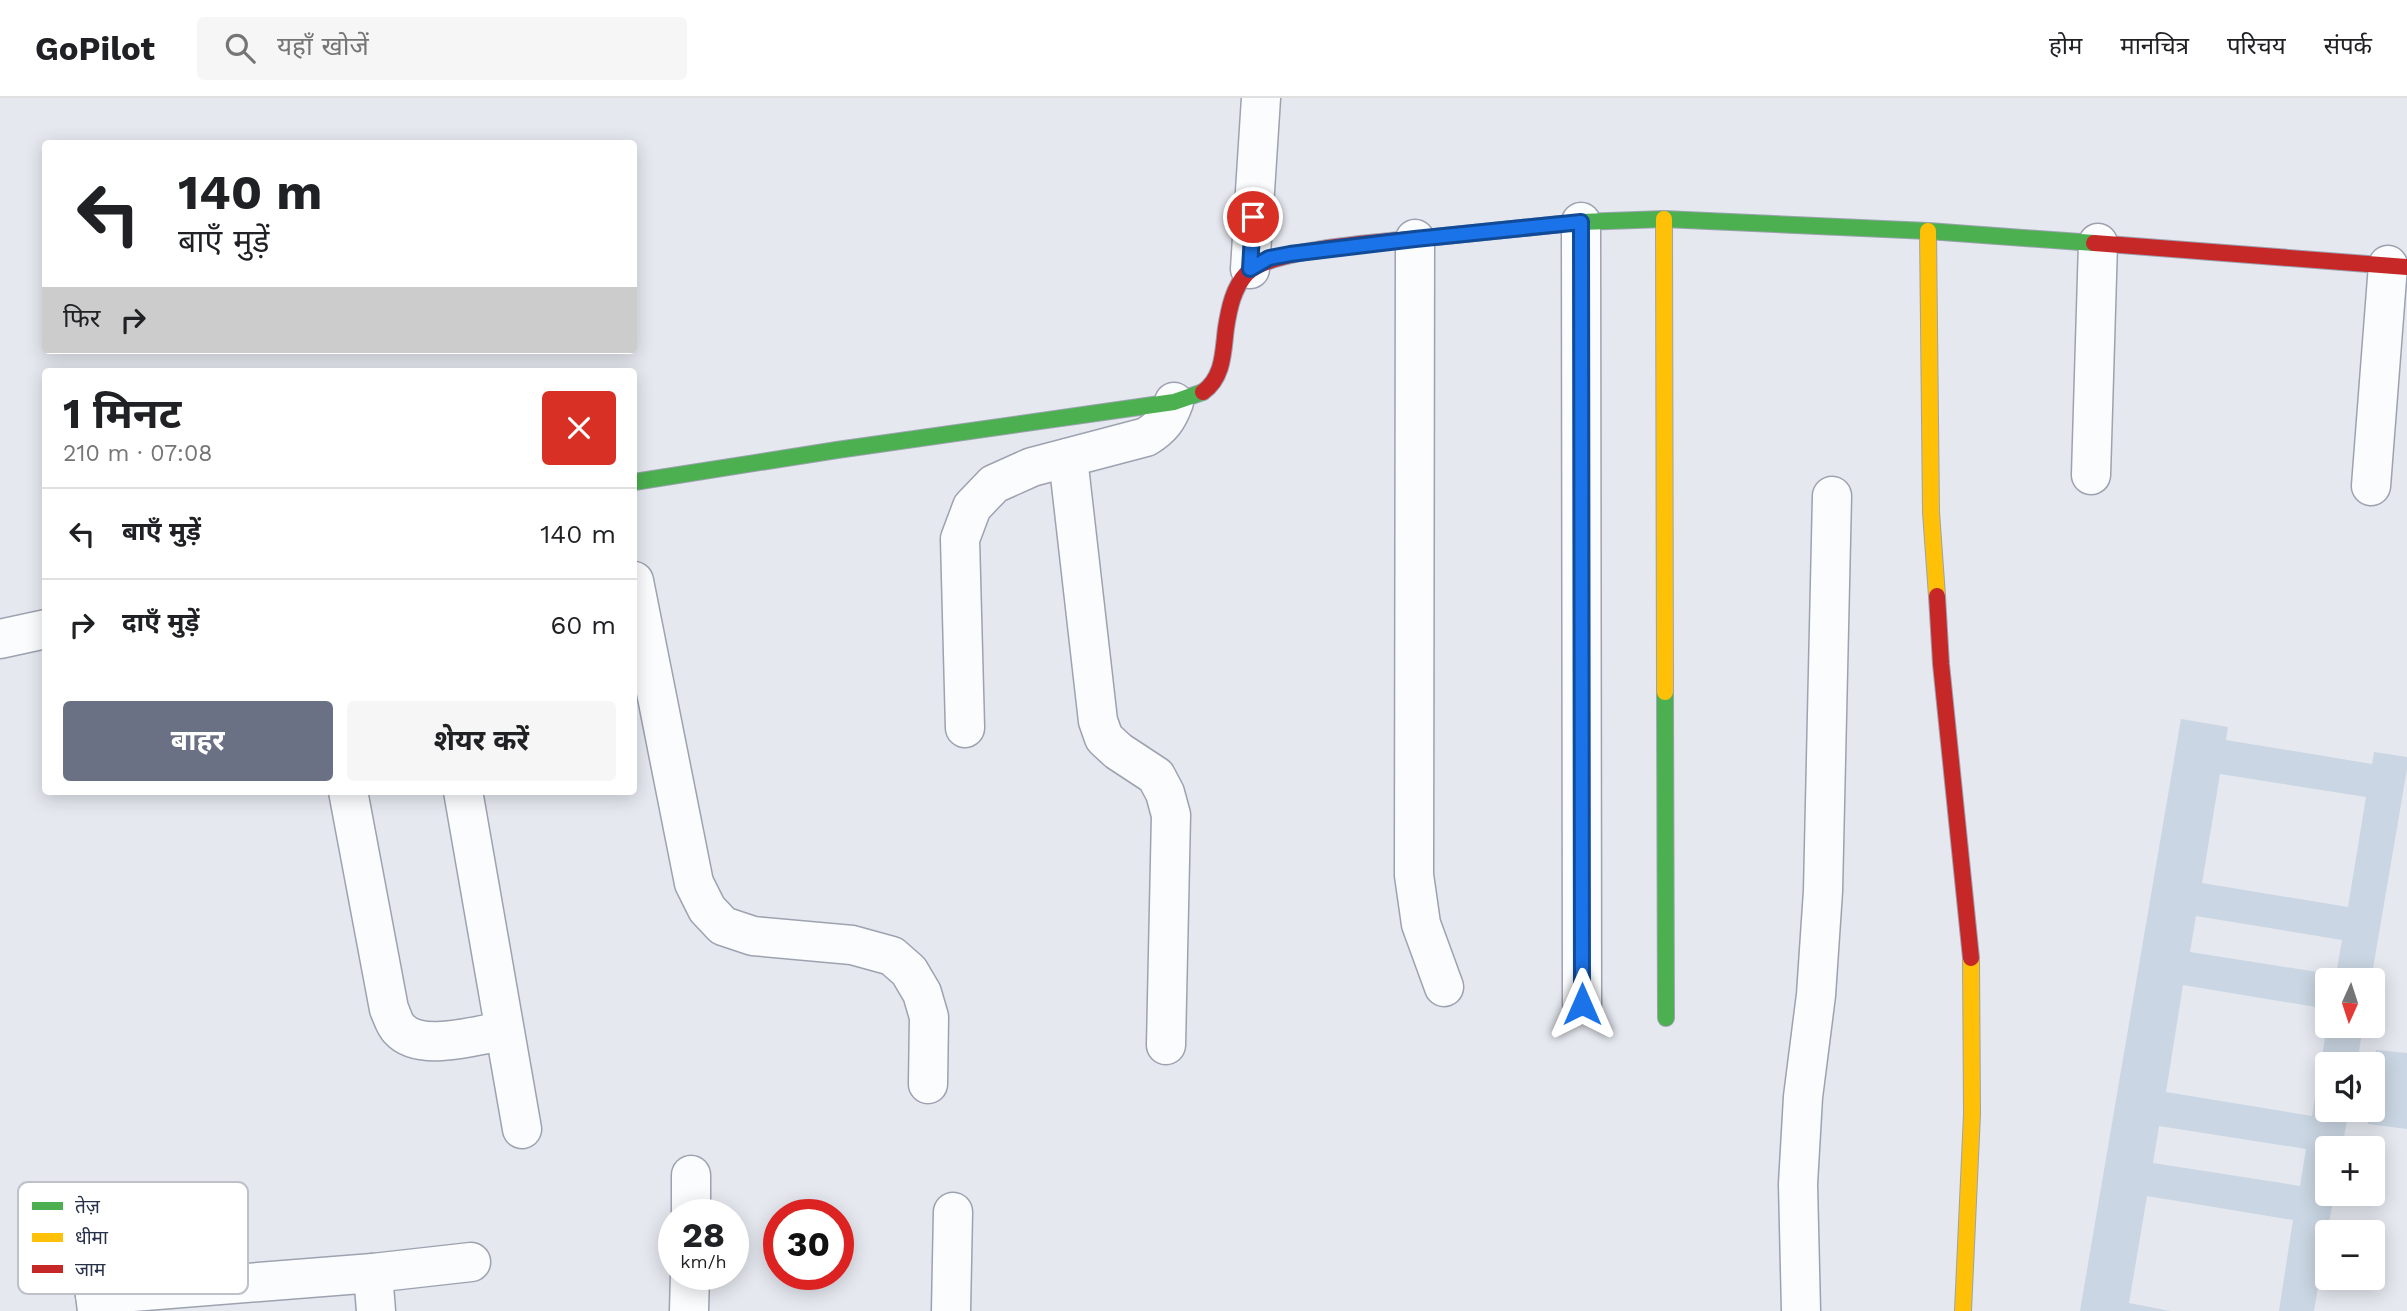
<!DOCTYPE html>
<html lang="hi">
<head>
<meta charset="utf-8">
<style>
	:root { --surface:#fff; --page:#f6f6f6; --text:#202124; --muted:#757577; --line:#e0e0e0; --accent:#6a7184 }
	body { margin:0; font-family:"Work Sans","Noto Sans Devanagari",sans-serif; background:var(--page); color:var(--text); height:100vh; display:flex; flex-direction:column; font-size:26px; white-space:nowrap }
	* { box-sizing:border-box; margin:0 }
	p { font-size:23px; color:var(--muted) }
	.icon { flex:none; width:38px; height:38px; fill:none; stroke:currentColor; stroke-width:2; stroke-linecap:round; stroke-linejoin:round }
	.map { position:relative; flex:1; overflow:hidden }
	.sheet { position:absolute; left:42px; top:270px; width:595px; height:427px; display:flex; flex-direction:column; background:var(--surface); border-radius:7px; box-shadow:0 4px 18px #0003 }
	.sheet>* { flex:none }
	.banner { position:absolute; left:42px; top:42px; width:595px; height:214px; border-radius:7px; box-shadow:0 4px 18px #0003; background:#fff; color:var(--text); overflow:hidden }
	.needle { width:46px; rotate:183deg }
	.fabs { position:absolute; left:2315px; top:870px; display:grid; gap:14px }
	.fabs a { display:grid; place-items:center; width:70px; height:70px; border-radius:7px; background:var(--surface); box-shadow:0 4px 18px #0003; font-size:35px }
	.speed { position:absolute; left:658px; top:1101px; display:flex; gap:14px; font-size:35px; font-weight:700; text-align:center }
	.speed>* { display:grid; place-content:center; width:91px; height:91px; border-radius:50%; background:var(--surface); box-shadow:0 4px 18px #0003; line-height:1 }
	.speed small { font-size:18px; font-weight:400 }
	.speed .limit { border:10px solid #d22; background:#fff; color:#111 }
	.pin { position:absolute; display:grid; place-items:center; width:60px; height:60px; color:#fff; margin:-30px; border:4px solid #fff; border-radius:50%; box-shadow:0 2px 7px #0007 }
	.me { position:absolute; width:77px; margin:-38px; rotate:0deg; stroke-linejoin:round; filter:drop-shadow(0 0 5px #0008) }
	.turn { display:flex; align-items:center; gap:24px; height:147px; padding:0 21px; font-size:32px }
	.turn .icon { width:91px; height:91px; stroke-width:2.5 }
	.turn b { display:block; font-size:49px; line-height:60px }
	.then { display:flex; align-items:center; height:66px; padding:0 21px; background:#0003; gap:14px; font-size:26px }
	.round { display:grid; place-items:center; flex:none; width:74px; height:74px; border-radius:7px; background:var(--page) }
	.head { display:flex; align-items:center; justify-content:space-between; height:119px; padding:0 21px }
	h1 { font-size:42px; font-weight:700; line-height:52px }
	.cta { display:flex; gap:14px; margin-top:auto; padding:14px 21px }
	.cta a { flex:1; height:80px; border-radius:7px; background:var(--accent); color:#fff; font-size:28px; font-weight:700; line-height:80px; text-align:center }
	.cta a+a { background:var(--page); color:var(--text) }
	ul { padding:0; list-style:none }
	li { display:flex; align-items:center; gap:21px; height:91px; padding:0 21px; border-top:2px solid var(--line) }
	li div { flex:1 }
	li b { display:block; font-size:26px }
	li em { font-style:normal }
	header { display:flex; align-items:center; gap:42px; box-sizing:border-box; height:98px; padding:0 35px; background:var(--surface); border-bottom:2px solid var(--line) }
	header strong { font-size:33px }
	nav { display:flex; gap:38px; margin-inline-start:auto; font-size:24px }
	.search { width:490px; height:63px; background:var(--page); display:flex; align-items:center; gap:18px; box-sizing:border-box; padding:0 24px; border-radius:7px; color:var(--muted); font-size:26px }
	.map>svg:first-child { display:block }
	.building { fill:#cad6e3; fill-rule:evenodd }
	.lines { fill:none; stroke-linecap:round; stroke-linejoin:round }
	.street-casing { stroke:#9da2b0; stroke-width:41 }
	.fast-casing { stroke:#9da2b0; stroke-width:18 }
	.slow-casing { stroke:#9da2b0; stroke-width:18 }
	.jam-casing { stroke:#9da2b0; stroke-width:18 }
	.street { stroke:#fbfcfd; stroke-width:38 }
	.fast { stroke:#4caf50; stroke-width:16 }
	.slow { stroke:#ffc107; stroke-width:16 }
	.jam { stroke:#c62828; stroke-width:16 }
	.route-casing { stroke:#114b97; stroke-width:18 }
	.route { stroke:#1a73e8; stroke-width:12 }
	.key { fill:#fff; stroke:#bec1c9; stroke-width:2 }
	.key-label { font-size:19px; fill:#27314a }
</style>
</head>
<body>
<header>
<strong>GoPilot</strong>
<div class="search"><svg class="icon" aria-label="search" viewBox="0 0 24 24"><circle cx="10" cy="10" r="6"/><path d="M15 15l6 6"/></svg>यहाँ खोजें</div>
<nav><a>होम</a><a>मानचित्र</a><a>परिचय</a><a>संपर्क</a></nav>
</header>
<div class="map">
<svg width="2407" height="1213" viewBox="0 0 2407 1213">
	<rect width="100%" height="100%" fill="#e5e8ef"/>
	<g class="building">
		<path d="M2181,621L2228,629L2226,642L2372,666L2374,654L2407,659V671L2371,882H2328V911L2183,887L2166,994L2312,1018L2327,928H2363L2357,966H2328V1012H2349L2342,1050H2328V1096H2334L2314,1213H2279L2293,1122L2147,1098L2129,1205L2170,1213H2080ZM2220,676L2366,699L2348,809L2202,785ZM2196,818L2342,842L2336,877L2190,854ZM2159,1028L2306,1051L2300,1088L2153,1065Z"/>
		<polygon points="2376,952 2407,955 2407,1031 2368,1026 2369,1012 2373,1012"/>
	</g>
	<g class="lines">
		<g class="street-casing">
			<g id="street">
				<polyline points="1581,124 1582,906"/>
				<polyline points="1415,141 1414,777 1421,826 1444,889"/>
				<polyline points="1250,171 1261,0"/>
				<polyline points="1068,360 1098,623 1104,640 1118,653 1156,678 1165,695 1171,717 1166,947"/>
				<polyline points="2091,377 2098,145"/>
				<polyline points="2371,388 2388,167"/>
				<polyline points="634,483 694,785 707,811 723,828 753,838 852,847 892,858 909,873 922,895 929,919 928,986"/>
				<polyline points="0,541 46,531"/>
				<path d="M965,630L960,441L972,409L994,386L1032,369L1146,339C1161,330 1168,321 1174,304"/>
				<path d="M348,693L389,911C392,917 394,926 399,931C420,955 476,937 504,933"/>
				<polyline points="463,693 522,1031"/>
				<polyline points="691,1116 691,1077"/>
				<polyline points="87,1128 97,1213"/>
				<polyline points="373,1175 376,1213"/>
				<polyline points="95,1197 373,1175 471,1164"/>
				<polyline points="689,1213 690,1176"/>
				<polyline points="951,1213 953,1114"/>
				<polyline points="1801,1213 1798,1086 1803,999 1816,897 1823,793 1832,398"/>
			</g>
		</g>
		<g class="fast-casing">
			<g id="fast">
				<polyline points="1435,139 1581,124 1664,121 1928,133 2094,145"/>
				<polyline points="634,384 837,352 1174,304 1203,294"/>
				<polyline points="1665,594 1666,920"/>
			</g>
		</g>
		<g class="slow-casing">
			<g id="slow">
				<polyline points="1664,121 1665,594"/>
				<polyline points="1928,133 1931,414 1937,498"/>
				<polyline points="1963,1213 1972,1016 1971,860"/>
			</g>
		</g>
		<g class="jam-casing">
			<g id="jam">
				<polyline points="2094,145 2407,169"/>
				<path d="M1203,294C1224,279 1223,253 1226,230C1229,211 1233,190 1247,175C1272,150 1395,143 1435,139"/>
				<polyline points="1937,498 1941,566 1971,860"/>
			</g>
		</g>
		<use href="#street" class="street"/>
		<use href="#fast" class="fast"/>
		<use href="#slow" class="slow"/>
		<use href="#jam" class="jam"/>
	</g>
	<g class="lines">
		<g class="route-casing">
			<polyline id="route" points="1253,119 1250,171 1269,160 1290,156 1415,141 1581,124 1582,906"/>
		</g>
		<use href="#route" class="route"/>
	</g>
	<rect x="18" y="1084" width="230" height="112" rx="10" class="key"/>
	<rect x="32" y="1104" width="31" height="8" fill="#4caf50"/>
	<rect x="32" y="1135" width="31" height="9" fill="#ffc107"/>
	<rect x="32" y="1167" width="31" height="8" fill="#c62828"/>
	<g class="key-label">
		<text x="75" y="1115">तेज़</text>
		<text x="75" y="1146">धीमा</text>
		<text x="75" y="1178">जाम</text>
	</g>
</svg>
<div class="fabs">
<a><svg class="needle" viewBox="-14 -14 28 28"><path d="M0-13l5 13h-10z" fill="#e53935"/><path d="M0 13l5-13h-10z" fill="#757577"/></svg></a>
<a><svg class="icon" aria-label="sound" viewBox="0 0 24 24"><path d="M4 9h4l5-4v14l-5-4H4zM17 9q2 3 0 6"/></svg></a>
<a>+</a>
<a>−</a>
</div>
<div class="speed"><div>28<small>km/h</small></div><div class="limit">30</div></div>
<div class="pin" style="left:1253px;top:119px;background:#d93025"><svg class="icon" aria-label="arrive" viewBox="0 0 24 24"><path d="M6 21V4h12l-3 4 3 4H6"/></svg></div>
<svg class="me" style="left:1582px;top:906px" viewBox="-20 -20 40 40"><path d="M0-17L14 15 0 8-14 15z" fill="#1a73e8" stroke="#fff" stroke-width="4"/></svg>
<div class="banner">
<div class="turn"><svg class="icon" aria-label="left" viewBox="0 0 24 24"><path d="M17 20v-9H6M10 6l-5 5 5 5"/></svg><div><b>140 m</b>बाएँ मुड़ें</div></div>
<div class="then">फिर<svg class="icon" aria-label="right" viewBox="0 0 24 24"><path d="M7 20v-9h11M14 6l5 5-5 5"/></svg></div>
</div>
<section class="sheet">
<div class="head"><div><h1>1 मिनट</h1><p>210 m · 07:08</p></div><a class="round" style="background:#d93025;color:#fff"><svg class="icon" aria-label="close" viewBox="0 0 24 24"><path d="M6 6l12 12M18 6L6 18"/></svg></a></div>
<ul>
<li><svg class="icon" aria-label="left" viewBox="0 0 24 24"><path d="M17 20v-9H6M10 6l-5 5 5 5"/></svg><div><b>बाएँ मुड़ें</b></div><em>140 m</em></li>
<li><svg class="icon" aria-label="right" viewBox="0 0 24 24"><path d="M7 20v-9h11M14 6l5 5-5 5"/></svg><div><b>दाएँ मुड़ें</b></div><em>60 m</em></li>
</ul>
<div class="cta"><a>बाहर</a><a>शेयर करें</a></div>
</section>
</div>
</body>
</html>
